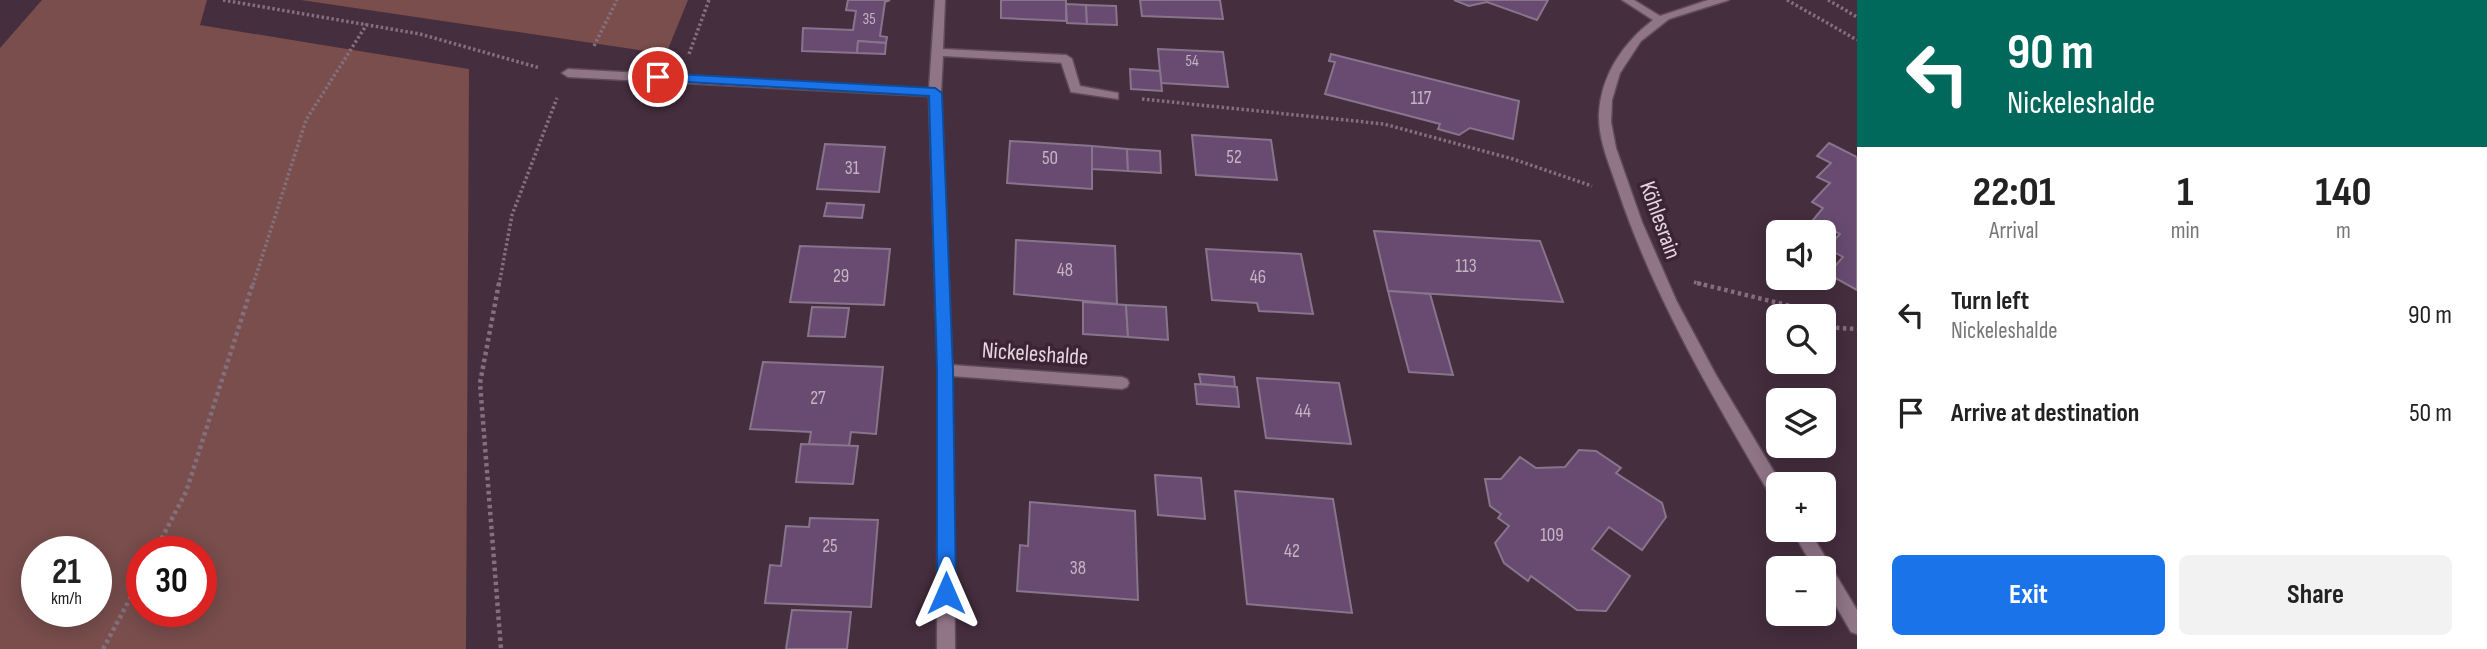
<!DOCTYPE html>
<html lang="en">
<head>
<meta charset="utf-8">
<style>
	:root { --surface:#fff; --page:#f2f2f2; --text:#222; --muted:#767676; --accent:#1a73e8 }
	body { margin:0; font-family:"Sofia Sans Condensed",sans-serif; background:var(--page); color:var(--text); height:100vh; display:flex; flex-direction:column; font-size:26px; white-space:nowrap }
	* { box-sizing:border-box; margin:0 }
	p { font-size:23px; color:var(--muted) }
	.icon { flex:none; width:38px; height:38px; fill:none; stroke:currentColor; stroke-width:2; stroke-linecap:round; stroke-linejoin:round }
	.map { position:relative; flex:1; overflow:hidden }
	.details { display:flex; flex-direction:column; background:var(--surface); width:630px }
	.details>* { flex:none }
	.hud { background:#00695c; color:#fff; overflow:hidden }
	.buttons { position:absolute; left:1766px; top:220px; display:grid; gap:14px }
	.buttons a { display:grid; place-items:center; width:70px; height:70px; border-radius:10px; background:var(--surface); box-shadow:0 4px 18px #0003; font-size:35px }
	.speed { position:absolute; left:21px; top:536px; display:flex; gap:14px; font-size:35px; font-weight:700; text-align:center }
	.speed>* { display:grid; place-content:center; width:91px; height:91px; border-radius:50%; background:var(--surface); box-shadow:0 4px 18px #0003; line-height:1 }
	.speed small { font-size:18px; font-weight:400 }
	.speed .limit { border:10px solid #d22; background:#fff; color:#111 }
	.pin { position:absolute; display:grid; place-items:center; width:60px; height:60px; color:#fff; margin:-30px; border:4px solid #fff; border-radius:50%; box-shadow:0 2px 7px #0007 }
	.me { position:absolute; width:77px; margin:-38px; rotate:0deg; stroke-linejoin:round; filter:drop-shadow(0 0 5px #0008) }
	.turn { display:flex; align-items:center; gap:24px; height:147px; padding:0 35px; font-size:32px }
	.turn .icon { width:91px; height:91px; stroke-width:2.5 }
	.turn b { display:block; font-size:49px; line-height:60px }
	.eta { display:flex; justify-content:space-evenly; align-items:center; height:119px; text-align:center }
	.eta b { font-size:42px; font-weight:700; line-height:49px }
	.cta { display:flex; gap:14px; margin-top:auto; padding:14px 35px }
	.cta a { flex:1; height:80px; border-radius:10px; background:var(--accent); color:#fff; font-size:28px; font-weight:700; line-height:80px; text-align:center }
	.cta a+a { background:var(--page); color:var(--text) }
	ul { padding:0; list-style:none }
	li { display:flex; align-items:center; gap:21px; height:98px; padding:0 35px }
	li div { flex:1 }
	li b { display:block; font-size:26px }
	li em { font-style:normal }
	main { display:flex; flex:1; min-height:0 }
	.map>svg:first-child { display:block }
	.green { fill:#794e4d; fill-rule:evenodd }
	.building { fill:#694b72; stroke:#87758c; stroke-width:2 }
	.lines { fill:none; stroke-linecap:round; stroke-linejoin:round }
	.lane-casing { stroke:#5f4c58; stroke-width:3 }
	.street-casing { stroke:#5f4c58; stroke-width:3 }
	.path-far1 { stroke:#84707d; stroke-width:3.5; stroke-dasharray:2.5 2.5; stroke-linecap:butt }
	.path { stroke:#84707d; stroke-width:4.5; stroke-dasharray:3.5 3.5; stroke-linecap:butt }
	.lane { fill:#907586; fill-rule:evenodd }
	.street { fill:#907586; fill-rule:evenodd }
	.route { fill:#1a73e8; stroke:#114b97; stroke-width:2 }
	.labels { text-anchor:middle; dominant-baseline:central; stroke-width:7; stroke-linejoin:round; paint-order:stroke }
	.far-number-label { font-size:16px; fill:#c6b3c4 }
	.number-label { font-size:19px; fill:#c6b3c4 }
	.street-label { font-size:23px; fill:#e5d6df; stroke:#3b2433 }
</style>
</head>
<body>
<main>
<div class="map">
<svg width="1857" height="649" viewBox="0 0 1857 649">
	<rect width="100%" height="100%" fill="#452e3e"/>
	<g class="green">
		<path d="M42,0H207L200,25L469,69L466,649H0V48ZM37,551H96V611H37ZM142,551H201V611H142Z"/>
		<polygon points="301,0 688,0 666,54"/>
	</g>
	<g class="building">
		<polygon points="848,0 890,0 885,2 880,36 887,37 886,43 858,41 857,53 802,51 803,28 853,30 856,11 846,10"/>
		<polygon points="1001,0 1066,0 1066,21 1001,18"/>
		<polygon points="1140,0 1220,0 1223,19 1142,16"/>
		<polygon points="1454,0 1548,0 1537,20 1487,2 1469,6"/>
		<polygon points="1066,4 1086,5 1087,24 1067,23"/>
		<polygon points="1086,5 1116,6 1117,25 1087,24"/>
		<polygon points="858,41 886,43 885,54 857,53"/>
		<polygon points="1158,49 1223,52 1228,87 1161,83"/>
		<polygon points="1331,54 1519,101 1513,139 1470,128 1459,135 1438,129 1440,124 1325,94 1335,62 1329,61"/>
		<polygon points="1130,69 1160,71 1162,91 1131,89"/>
		<polygon points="1192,135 1271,140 1277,180 1196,175"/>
		<polygon points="1010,141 1092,146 1092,189 1007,183"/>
		<polygon points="1829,143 1857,157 1857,290 1828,274 1843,257 1827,248 1840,234 1813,220 1823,208 1812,202 1830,183 1817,177 1831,163 1817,156"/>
		<polygon points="825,144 885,147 879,192 817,189"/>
		<polygon points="1092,146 1127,149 1128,171 1092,169"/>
		<polygon points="1127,149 1160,151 1161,173 1128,171"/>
		<polygon points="827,203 864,205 862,218 824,216"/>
		<polygon points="1374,231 1540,241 1563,302 1388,291"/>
		<polygon points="1016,240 1115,246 1117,304 1014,294"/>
		<polygon points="800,246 890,249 884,305 790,302"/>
		<polygon points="1206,249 1301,254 1313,314 1259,311 1257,303 1212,300"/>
		<polygon points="1388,291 1430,294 1453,375 1409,372"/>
		<polygon points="1083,302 1126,305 1128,337 1083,334"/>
		<polygon points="1126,305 1166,307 1168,340 1128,337"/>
		<polygon points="812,307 849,308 845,337 808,336"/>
		<polygon points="763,362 883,367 876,434 851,432 849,446 809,444 811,432 750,429"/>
		<polygon points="1199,374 1234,377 1235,387 1201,384"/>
		<polygon points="1257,378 1339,383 1351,444 1266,438"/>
		<polygon points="1195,384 1237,387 1239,407 1197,404"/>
		<polygon points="801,444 858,446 853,484 796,482"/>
		<polygon points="1579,450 1596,451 1621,468 1616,473 1662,503 1666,517 1642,550 1609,527 1592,549 1630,576 1606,611 1577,610 1531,576 1528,581 1504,563 1495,543 1509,526 1498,518 1501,514 1490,506 1485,479 1501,479 1520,457 1536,468 1565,467"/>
		<polygon points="1155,475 1201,478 1205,519 1158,515"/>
		<polygon points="1235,491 1333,499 1352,613 1247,604"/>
		<polygon points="1030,502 1135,511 1138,600 1017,591 1020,545 1028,546"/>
		<polygon points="810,518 878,520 871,607 765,603 770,565 781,566 786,526 809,527"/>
		<polygon points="792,610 851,612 847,649 786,649"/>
	</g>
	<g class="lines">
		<g class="lane-casing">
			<polygon id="lane" points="1066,55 1072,59 1080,86 1118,93 1118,99 1071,92 1060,59"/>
		</g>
		<g class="street-casing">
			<g id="street">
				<polygon points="935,0 945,0 943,49 1066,55 1072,59 1066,63 943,56 941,93 952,365 1122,377 1127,379 1129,383 1127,387 1122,389 952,376 955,649 937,649 938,370 929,96 568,77 562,73 568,69 929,89"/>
				<path d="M1622,0H1634L1660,16L1708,0H1729L1669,19L1641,41L1620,73L1612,100L1611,122L1616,148L1642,222L1677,302L1716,375L1782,485H1778V500L1772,498C1714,399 1655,300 1618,190C1610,166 1598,140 1599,114C1601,75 1623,43 1653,20Z"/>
				<polygon points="1792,530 1809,530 1857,610 1857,634 1851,632 1824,585 1824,569 1814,569"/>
			</g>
		</g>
		<g class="path-far1">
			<polyline points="223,0 420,34 540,68"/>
			<polyline points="1787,0 1857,40"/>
			<polyline points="1828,0 1857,17"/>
			<polyline points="594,46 617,0"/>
			<polyline points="689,54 709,0"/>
			<polyline points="1142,99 1384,124 1513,159 1592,186"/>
			<polyline points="1694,282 1704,285"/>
			<polyline points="253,285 306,120 367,24"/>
			<polyline points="499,285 512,215 557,98"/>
		</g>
		<g class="path">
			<polyline points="499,283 480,383 501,649"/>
			<polyline points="1697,283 1803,309 1818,317"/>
			<polyline points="1824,320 1838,328 1857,329"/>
			<polyline points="155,551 186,492 253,283"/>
			<polyline points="103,649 142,576"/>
		</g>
		<use href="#lane" class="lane"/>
		<use href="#street" class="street"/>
	</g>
	<polygon class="route" points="658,73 935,88 942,93 953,370 956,593 953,600 946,602 939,600 937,593 937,370 929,96 653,80 652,77"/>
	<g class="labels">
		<g class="far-number-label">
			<text x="869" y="19">35</text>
			<text x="1192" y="61">54</text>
		</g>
		<g class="number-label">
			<text x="1421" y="98">117</text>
			<text x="1234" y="157">52</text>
			<text x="1050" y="158">50</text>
			<text x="852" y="168">31</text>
			<text x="1466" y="266">113</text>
			<text x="1065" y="270">48</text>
			<text x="841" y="276">29</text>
			<text x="1258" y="277">46</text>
			<text x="818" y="398">27</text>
			<text x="1303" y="411">44</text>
			<text x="1552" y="535">109</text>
			<text x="830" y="546">25</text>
			<text x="1292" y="551">42</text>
			<text x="1078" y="568">38</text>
		</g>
		<g class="street-label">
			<text transform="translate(1660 220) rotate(70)">Köhlesrain</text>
			<text transform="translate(1035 354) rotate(4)">Nickeleshalde</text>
		</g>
	</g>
</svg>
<div class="buttons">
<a><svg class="icon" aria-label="sound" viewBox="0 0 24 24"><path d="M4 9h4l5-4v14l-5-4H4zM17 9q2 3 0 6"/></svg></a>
<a><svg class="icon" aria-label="search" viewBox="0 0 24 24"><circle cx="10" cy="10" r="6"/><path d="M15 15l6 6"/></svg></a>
<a><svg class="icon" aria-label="layers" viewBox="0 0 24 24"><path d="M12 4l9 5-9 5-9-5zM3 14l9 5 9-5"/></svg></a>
<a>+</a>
<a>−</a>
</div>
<div class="speed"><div>21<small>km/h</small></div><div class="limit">30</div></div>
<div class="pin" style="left:658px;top:77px;background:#d93025"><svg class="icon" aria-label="arrive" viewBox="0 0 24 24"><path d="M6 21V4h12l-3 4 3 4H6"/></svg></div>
<svg class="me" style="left:946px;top:593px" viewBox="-20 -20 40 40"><path d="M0-17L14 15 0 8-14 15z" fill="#1a73e8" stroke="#fff" stroke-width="4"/></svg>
</div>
<section class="details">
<div class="hud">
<div class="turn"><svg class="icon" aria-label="left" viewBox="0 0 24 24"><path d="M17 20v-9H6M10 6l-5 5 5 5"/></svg><div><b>90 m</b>Nickeleshalde</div></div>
</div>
<div class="eta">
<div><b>22:01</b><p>Arrival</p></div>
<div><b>1</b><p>min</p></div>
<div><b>140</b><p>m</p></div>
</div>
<ul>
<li><svg class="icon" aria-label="left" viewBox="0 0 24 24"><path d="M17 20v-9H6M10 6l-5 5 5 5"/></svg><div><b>Turn left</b><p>Nickeleshalde</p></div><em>90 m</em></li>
<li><svg class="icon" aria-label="arrive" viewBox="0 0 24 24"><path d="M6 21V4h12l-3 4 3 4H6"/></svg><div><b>Arrive at destination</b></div><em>50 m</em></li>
</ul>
<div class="cta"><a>Exit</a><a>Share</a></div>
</section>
</main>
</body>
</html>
